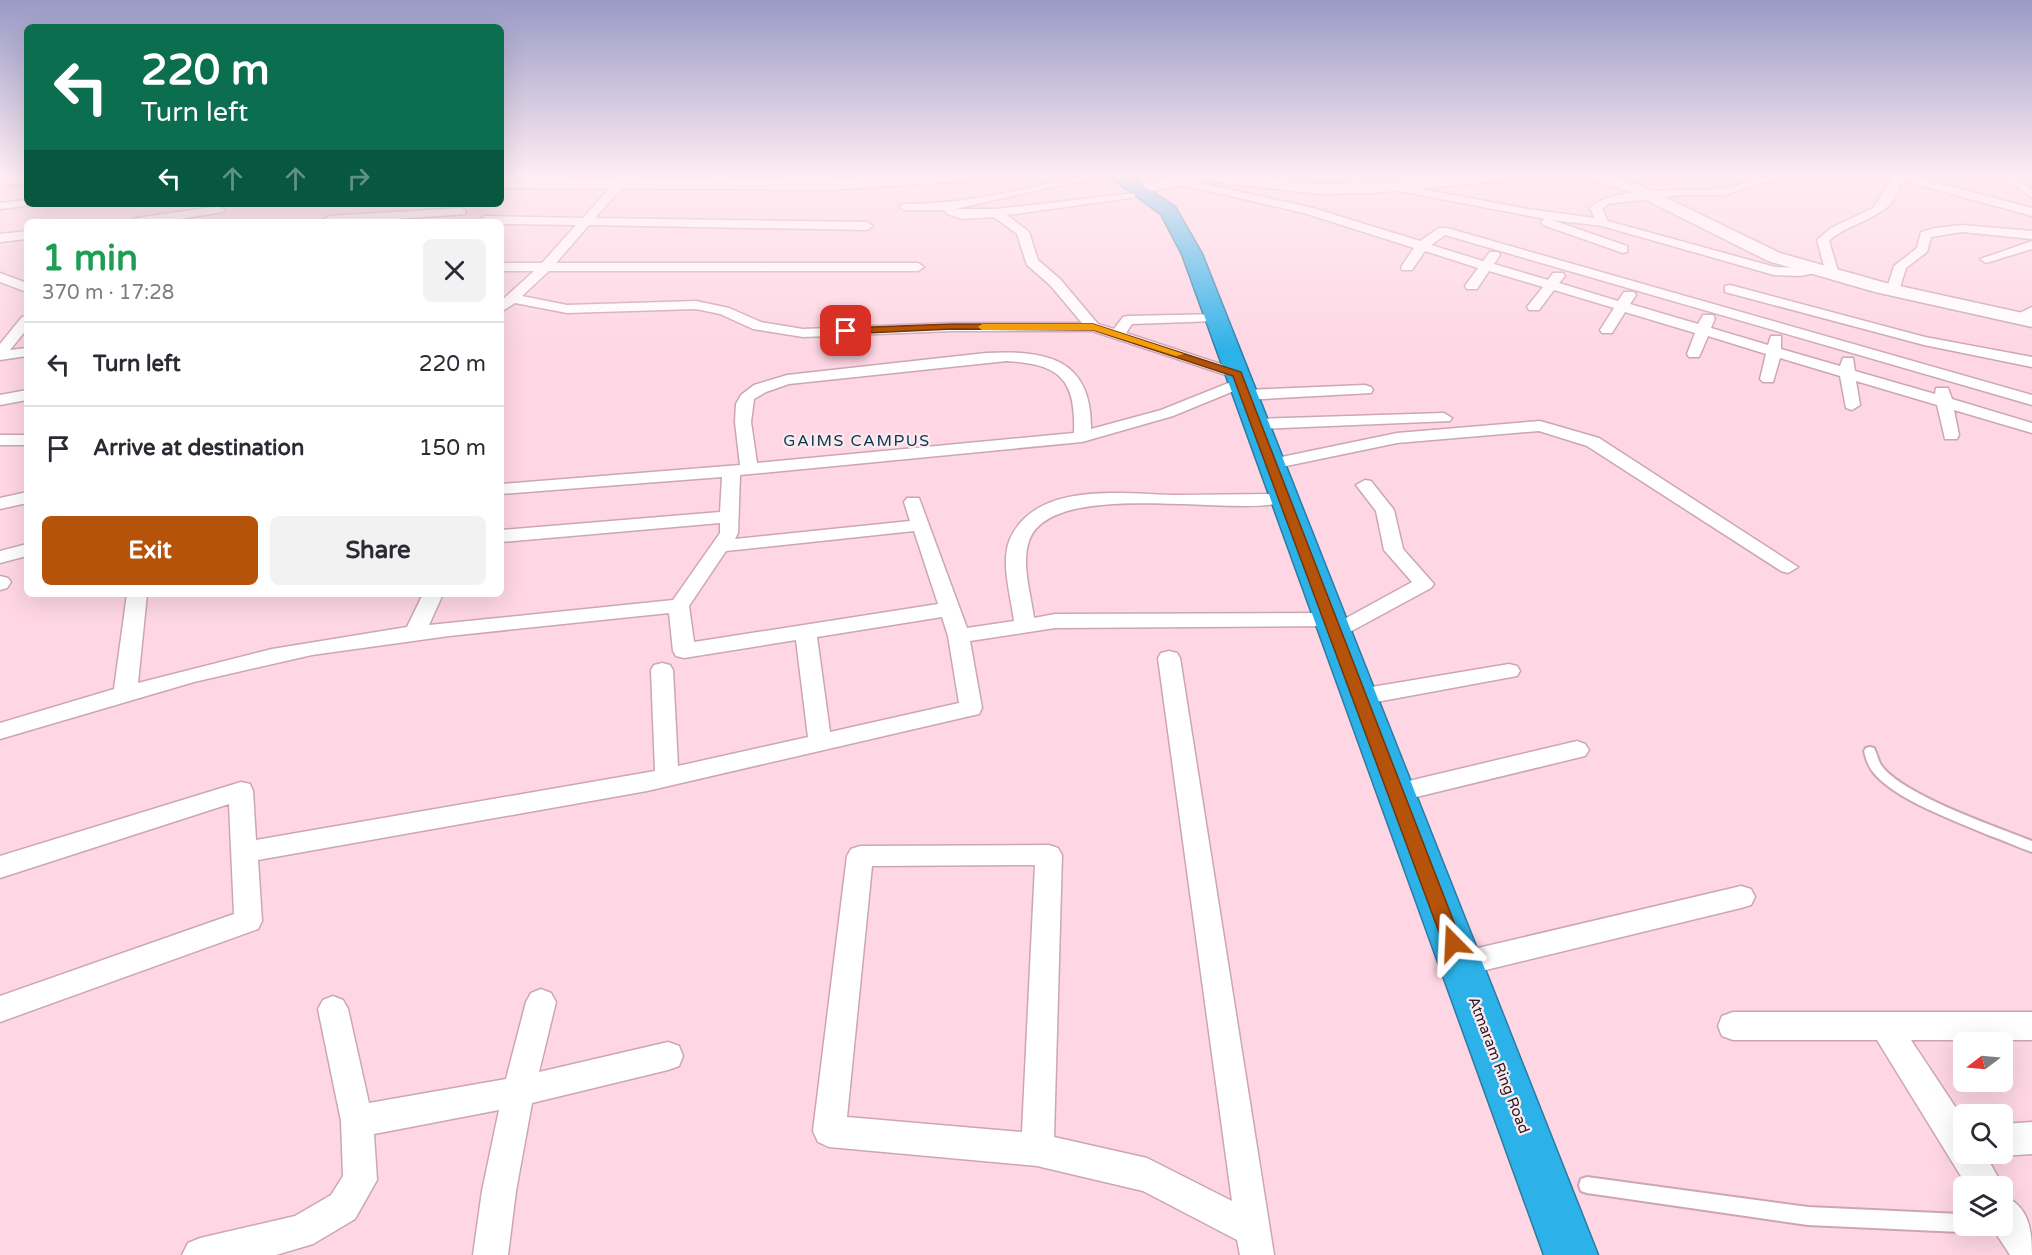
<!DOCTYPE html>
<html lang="en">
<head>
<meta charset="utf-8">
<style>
	:root { --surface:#fff; --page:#f2f2f3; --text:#2b2b33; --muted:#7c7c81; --line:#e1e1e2; --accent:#b45309 }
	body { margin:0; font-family:"Varela Round",sans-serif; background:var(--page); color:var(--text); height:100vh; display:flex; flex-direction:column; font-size:22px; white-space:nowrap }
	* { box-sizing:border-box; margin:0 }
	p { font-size:20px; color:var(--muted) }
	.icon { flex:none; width:33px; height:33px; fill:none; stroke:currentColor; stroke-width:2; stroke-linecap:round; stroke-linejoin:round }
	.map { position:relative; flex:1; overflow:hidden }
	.details { position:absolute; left:24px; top:219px; width:480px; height:378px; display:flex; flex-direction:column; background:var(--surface); border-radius:9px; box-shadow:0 6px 24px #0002 }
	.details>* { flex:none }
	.banner { position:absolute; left:24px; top:24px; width:480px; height:183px; border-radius:9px; box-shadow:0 6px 24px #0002; background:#0b6e4f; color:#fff; overflow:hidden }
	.needle { width:39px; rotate:254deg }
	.buttons { position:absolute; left:1953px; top:1032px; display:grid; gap:12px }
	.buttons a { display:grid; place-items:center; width:60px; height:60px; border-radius:9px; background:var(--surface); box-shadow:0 6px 24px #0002; font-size:30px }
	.pin { position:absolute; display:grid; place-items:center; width:51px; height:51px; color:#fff; margin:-26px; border-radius:12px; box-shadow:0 3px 9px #0006 }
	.me { position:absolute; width:66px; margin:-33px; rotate:339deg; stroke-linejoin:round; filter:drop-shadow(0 0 4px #0008) }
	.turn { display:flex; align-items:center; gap:21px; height:126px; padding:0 18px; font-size:27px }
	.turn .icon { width:78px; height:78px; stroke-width:2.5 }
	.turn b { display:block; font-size:42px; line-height:51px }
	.lanes { display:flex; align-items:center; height:57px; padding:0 18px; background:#0003; justify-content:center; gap:30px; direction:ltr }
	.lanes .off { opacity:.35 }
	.round { display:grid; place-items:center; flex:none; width:63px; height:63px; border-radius:9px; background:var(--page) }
	.overview { display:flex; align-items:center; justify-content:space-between; height:102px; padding:0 18px }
	h1 { font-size:36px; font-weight:700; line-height:45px; color:#1e9e55 }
	.button { display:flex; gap:12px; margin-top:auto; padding:12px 18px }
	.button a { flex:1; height:69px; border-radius:9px; background:var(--accent); color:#fff; font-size:24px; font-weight:700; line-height:69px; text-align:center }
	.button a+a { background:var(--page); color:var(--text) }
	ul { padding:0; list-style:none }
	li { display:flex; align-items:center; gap:18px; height:84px; padding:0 18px; border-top:2px solid var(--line) }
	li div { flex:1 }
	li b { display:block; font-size:22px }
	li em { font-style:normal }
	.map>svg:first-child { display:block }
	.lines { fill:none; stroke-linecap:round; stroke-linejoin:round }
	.lane-casing { stroke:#cca6b4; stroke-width:4 }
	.street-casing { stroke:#cca6b4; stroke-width:3 }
	.secondary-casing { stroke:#cca6b4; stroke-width:3 }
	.highway-casing { stroke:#2b7ca2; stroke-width:3 }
	.lane { fill:#fff; fill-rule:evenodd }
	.street { fill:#fff; fill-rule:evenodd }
	.secondary { fill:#fff; fill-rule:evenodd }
	.highway { fill:#2cb1e8; fill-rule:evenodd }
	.route { fill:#b45309; stroke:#753606; stroke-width:1.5 }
	.slow { fill:#f59e0b }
	.labels { text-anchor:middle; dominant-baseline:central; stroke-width:4.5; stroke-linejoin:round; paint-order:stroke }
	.street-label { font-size:15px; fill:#281a20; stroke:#fbeaf0 }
	.neighbourhood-label { font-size:16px; letter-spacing:1.5px; fill:#05364a; stroke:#fbeaf0 }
</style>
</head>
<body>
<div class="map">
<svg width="2032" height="1255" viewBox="0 0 2032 1255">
	<rect width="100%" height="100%" fill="#fed6e4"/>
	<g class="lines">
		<g class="lane-casing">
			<g id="lane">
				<path d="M1870,747L1874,748C1877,754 1878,760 1881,765C1902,795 1997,827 2032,841V852C2017,847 2003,840 1988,835C1956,821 1895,800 1873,772C1868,766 1866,759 1864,751L1866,748Z"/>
				<polygon points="1587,1177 1808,1207 1960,1214 1964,1216 1964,1226 1968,1226 1966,1229 1960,1232 1808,1225 1587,1193 1581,1191 1579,1185 1581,1179"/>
			</g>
		</g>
		<g class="street-casing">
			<g id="street">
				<polygon points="713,176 723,176 717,182 712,179"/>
				<path d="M1083,176H1102L955,209H996L1135,193V197L1131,198L1007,215L1029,232L1038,260L1060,279L1098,324L1114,329L1123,317L1128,316L1221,314V320L1216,321L1132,324L1126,333L1242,371L1245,374L1242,377H1232L1092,331H952L803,337L753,329L720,314L696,309L567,313L515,303L501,312V301L534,271H501V263H542L576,225L501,224L479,220L485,216L583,218L615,182L619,181L625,184L595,218L867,222L873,226L867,230L589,225L556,263H918L924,267L918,271H549L522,296L567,305L696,301L729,308L761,322L803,329L952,323H1082L1050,285L1027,265L1017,234L994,217L963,219L947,214L944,210H905L899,207L905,204C967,204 1023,189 1083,176Z"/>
				<polygon points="1341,176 1353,176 1368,188 1358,190"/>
				<path d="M1769,176H1785L1724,195H1681L1608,204L1602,209L1608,221L1775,267L1800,268L1815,265L1822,269L1820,272L1800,276L1774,275L1602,226L1552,220L1627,246V252L1623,253L1543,225L1541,222L1545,219L1389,189L1383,186L1389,183L1528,209L1595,218L1590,208C1610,185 1690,192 1720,189C1736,187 1753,180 1769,176Z"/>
				<path d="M1889,176H1911L2032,208V216L1901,180C1898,218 1851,220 1829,241L1839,274L1832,278L1827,277L1817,240L1831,228L1873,208L1890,182Z"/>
				<polygon points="2002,176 2014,176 2032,190 2032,198"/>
				<polygon points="1178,178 1313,208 1420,241 1439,228 1447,228 2032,395 2032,405 1445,235 1431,245 1483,261 1490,252 1498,252 1500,255 1494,264 1548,280 1553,273 1563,273 1565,276 1559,283 1618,301 1624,292 1634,292 1636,295 1630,304 1698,324 1703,315 1713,315 1715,318 1711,328 1768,345 1771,336 1781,336 1781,349 1840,366 1843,358 1853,358 1855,371 1935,394 1936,388 1948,388 1952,399 2032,423 2032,433 1954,410 1959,435 1957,439 1945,439 1937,405 1856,381 1860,405 1852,410 1846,408 1840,376 1780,358 1773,382 1763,382 1760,379 1766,354 1708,336 1699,357 1689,357 1687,354 1695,333 1625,312 1612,333 1602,333 1600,330 1614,308 1554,290 1539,310 1529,310 1527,307 1543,287 1489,271 1477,289 1467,289 1465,286 1478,268 1425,251 1412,270 1402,270 1401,267 1414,248 1304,213 1174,183 1172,181"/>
				<polygon points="27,200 27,204 31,205 0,209 0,203"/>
				<polygon points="219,206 225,210 223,212 161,222 131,222 137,218"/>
				<polygon points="461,208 465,210 465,214 355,222 323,220 329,216"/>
				<polygon points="1962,225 2032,231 2032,239 1962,232 1931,237 1927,252 1906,268 1898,294 1888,294 1886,291 1894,266 1917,248 1921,232 1935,228"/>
				<polygon points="27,231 27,239 0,242 0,234"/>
				<polygon points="2032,241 2032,249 1986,263 1980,259"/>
				<polygon points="0,273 27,283 27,292 0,282"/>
				<polygon points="1730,285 1925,337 2032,357 2032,367 1924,345 1725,292 1725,286"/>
				<polygon points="2032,307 2032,316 2016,322 2009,318"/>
				<polygon points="27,316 27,329 10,350 27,348 27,356 0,360 0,344 22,317"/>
				<path d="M986,353C1046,350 1092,358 1091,429L1161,410L1236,380H1246L1249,383L1246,386L1173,416L1082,442L740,475L738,533L735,539L910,521L904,502L907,498H919L967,628L1014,621C1011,596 1000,562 1010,539C1036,481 1122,494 1173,495C1207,495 1240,494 1274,494L1283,499L1280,503C1226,516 1051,478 1029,541C1021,564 1031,594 1034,618L1055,614L1330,613L1337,615L1339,622L1412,582L1384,550L1376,511L1356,485L1365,480L1371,481L1394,510L1403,549L1434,584L1431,588L1335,640L1328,638L1324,633L1331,626L1055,628L970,641L982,708L979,714L647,791L258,860L262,921L258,929L0,1022V996L234,914L229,804L0,878V856L241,782L250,784L253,791L256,840L655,771L651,670L654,665L662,663L670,665L673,670L678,766L808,737L796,640L684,658L676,656L673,651L669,613L449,636L312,655L194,682L0,739V723L114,689L127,594H147L138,683L272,649L407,627L423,594H443L429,625L673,600L720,533V523L501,542V530L720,512L722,477L501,494V484L740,465L735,422L736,404L741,395L754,385L787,375ZM1007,361C1060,364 1076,379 1074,433L757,463L751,422L754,399L766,392L789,384ZM914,531L938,604L694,642L689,606L726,551ZM942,617L948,636L959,703L830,732L817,637Z"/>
				<polygon points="1365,385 1371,387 1373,390 1371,393 1245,400 1237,395 1245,390"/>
				<polygon points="27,390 27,400 0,405 0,395"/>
				<polygon points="1444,413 1452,418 1450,421 1256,429 1248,424 1256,419"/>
				<polygon points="1540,421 1599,438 1798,567 1788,573 1781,571 1587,446 1539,431 1397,443 1272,469 1263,464 1272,459 1397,433"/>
				<rect x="0" y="435" width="27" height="10"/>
				<polygon points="27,492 27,503 0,509 0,498"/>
				<polygon points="27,544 27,556 0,563 0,551"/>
				<polygon points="0,576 8,578 11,582 7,588 0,590"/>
				<path d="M1169,651L1177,653L1180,658L1274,1255H1240L1237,1240L1143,1191L1037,1166L829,1147L818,1142L813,1131L847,856L851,849L860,846L1049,845L1058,848L1062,855L1054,1137L1147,1158L1232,1201L1158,658L1161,653ZM1035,865L1022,1132L847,1117L872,866Z"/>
				<polygon points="1509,664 1517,666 1520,671 1517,676 1360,705 1352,703 1349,697 1352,691 1360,689"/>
				<polygon points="1577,741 1585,744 1589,750 1585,756 1396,802 1387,800 1384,793 1387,786 1396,784"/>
				<polygon points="1741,886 1751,889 1755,897 1751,905 1741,908 1461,976 1451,973 1447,964 1451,955 1461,952"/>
				<polygon points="541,989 551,993 556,1002 539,1072 668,1042 679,1046 683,1056 679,1066 668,1070 532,1103 516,1191 508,1255 473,1255 482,1191 499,1110 374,1134 377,1180 355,1219 313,1244 276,1255 182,1255 188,1243 200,1238 295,1216 331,1195 343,1176 341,1121 318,1009 323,1000 333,996 343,1000 348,1009 369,1103 506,1079 526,1002 531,993"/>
				<polygon points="1733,1012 2032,1012 2032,1040 1911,1040 1964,1120 1964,1154 1985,1154 2003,1186 2002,1187 1967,1186 1877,1040 1733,1040 1722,1036 1718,1026 1722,1016"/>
				<polygon points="2032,1122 2032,1154 2002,1156 1996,1154 2002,1154 2002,1124"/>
				<path d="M2002,1195C2029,1206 2032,1229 2032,1255H2010L1991,1226H2002Z"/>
			</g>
		</g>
		<g class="secondary-casing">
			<g id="secondary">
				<polygon points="0,176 27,176 27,184 0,185"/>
				<polygon points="898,176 972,176 964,181 830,190 501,188 501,178 830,180"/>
				<polygon points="1182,176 1244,176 1319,184 1371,183 1452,176 1508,176 1500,181 1371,193 1319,194 1206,181 1146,192 1138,187 1140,184"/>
				<polygon points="1584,176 1608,176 1642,186 1780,253 1886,283 2032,315 2032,327 1875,292 1768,261 1630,192 1586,179"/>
			</g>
		</g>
		<g class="highway-casing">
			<polygon id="highway" points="1109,176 1129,176 1175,207 1202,254 1598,1255 1544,1255 1182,254 1161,214"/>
		</g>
		<use href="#lane" class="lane"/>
		<use href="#street" class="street"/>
		<use href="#secondary" class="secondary"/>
		<use href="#highway" class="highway"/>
	</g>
	<linearGradient id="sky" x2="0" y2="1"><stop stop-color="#999ac6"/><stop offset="0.5" stop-color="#ffedf3"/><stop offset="1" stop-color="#ffedf3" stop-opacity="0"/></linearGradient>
	<rect width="2032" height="351" fill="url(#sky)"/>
	<polygon class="route" points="952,324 1093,324 1241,372 1462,943 1459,948 1453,950 1446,948 1443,943 1233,376 1093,330 952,329 846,334 841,331 846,328"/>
	<polygon class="slow" points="1093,324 1184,354 1176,356 1093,330 982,330 978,327 982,324"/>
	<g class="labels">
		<g class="street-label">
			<text transform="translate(1499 1065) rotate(69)">Atmaram Ring Road</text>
		</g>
		<g class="neighbourhood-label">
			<text x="857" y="441">GAIMS CAMPUS</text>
		</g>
	</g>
</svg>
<div class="buttons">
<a><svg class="needle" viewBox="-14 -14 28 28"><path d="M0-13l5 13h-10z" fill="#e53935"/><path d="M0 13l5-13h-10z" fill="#7c7c81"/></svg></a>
<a><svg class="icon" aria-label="search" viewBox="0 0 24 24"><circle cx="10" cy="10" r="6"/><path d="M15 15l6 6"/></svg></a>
<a><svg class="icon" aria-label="layers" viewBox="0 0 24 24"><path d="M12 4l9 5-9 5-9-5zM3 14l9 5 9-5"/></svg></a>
</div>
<div class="pin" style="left:846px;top:331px;background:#d93025"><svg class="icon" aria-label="arrive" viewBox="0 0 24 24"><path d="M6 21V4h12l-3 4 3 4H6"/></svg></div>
<svg class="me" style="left:1453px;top:943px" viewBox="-20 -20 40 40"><path d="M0-17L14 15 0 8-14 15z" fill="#b45309" stroke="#fff" stroke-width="4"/></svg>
<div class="banner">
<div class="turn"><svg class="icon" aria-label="left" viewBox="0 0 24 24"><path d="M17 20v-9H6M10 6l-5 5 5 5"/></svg><div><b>220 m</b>Turn left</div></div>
<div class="lanes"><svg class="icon" aria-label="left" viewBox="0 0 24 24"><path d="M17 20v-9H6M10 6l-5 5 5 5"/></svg><svg class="icon off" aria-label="ahead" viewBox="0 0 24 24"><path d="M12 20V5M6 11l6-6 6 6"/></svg><svg class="icon off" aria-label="ahead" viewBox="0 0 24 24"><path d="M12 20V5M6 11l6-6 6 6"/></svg><svg class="icon off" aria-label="right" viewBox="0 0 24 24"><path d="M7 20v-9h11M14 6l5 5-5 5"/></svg></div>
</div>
<section class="details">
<div class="overview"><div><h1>1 min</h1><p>370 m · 17:28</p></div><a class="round"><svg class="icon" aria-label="close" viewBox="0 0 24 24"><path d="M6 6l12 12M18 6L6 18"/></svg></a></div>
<ul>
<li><svg class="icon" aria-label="left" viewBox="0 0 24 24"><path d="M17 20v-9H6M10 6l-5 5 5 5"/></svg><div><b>Turn left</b></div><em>220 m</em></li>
<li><svg class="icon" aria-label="arrive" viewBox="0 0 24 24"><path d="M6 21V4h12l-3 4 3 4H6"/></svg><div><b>Arrive at destination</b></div><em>150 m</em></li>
</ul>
<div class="button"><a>Exit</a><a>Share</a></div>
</section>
</div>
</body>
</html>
